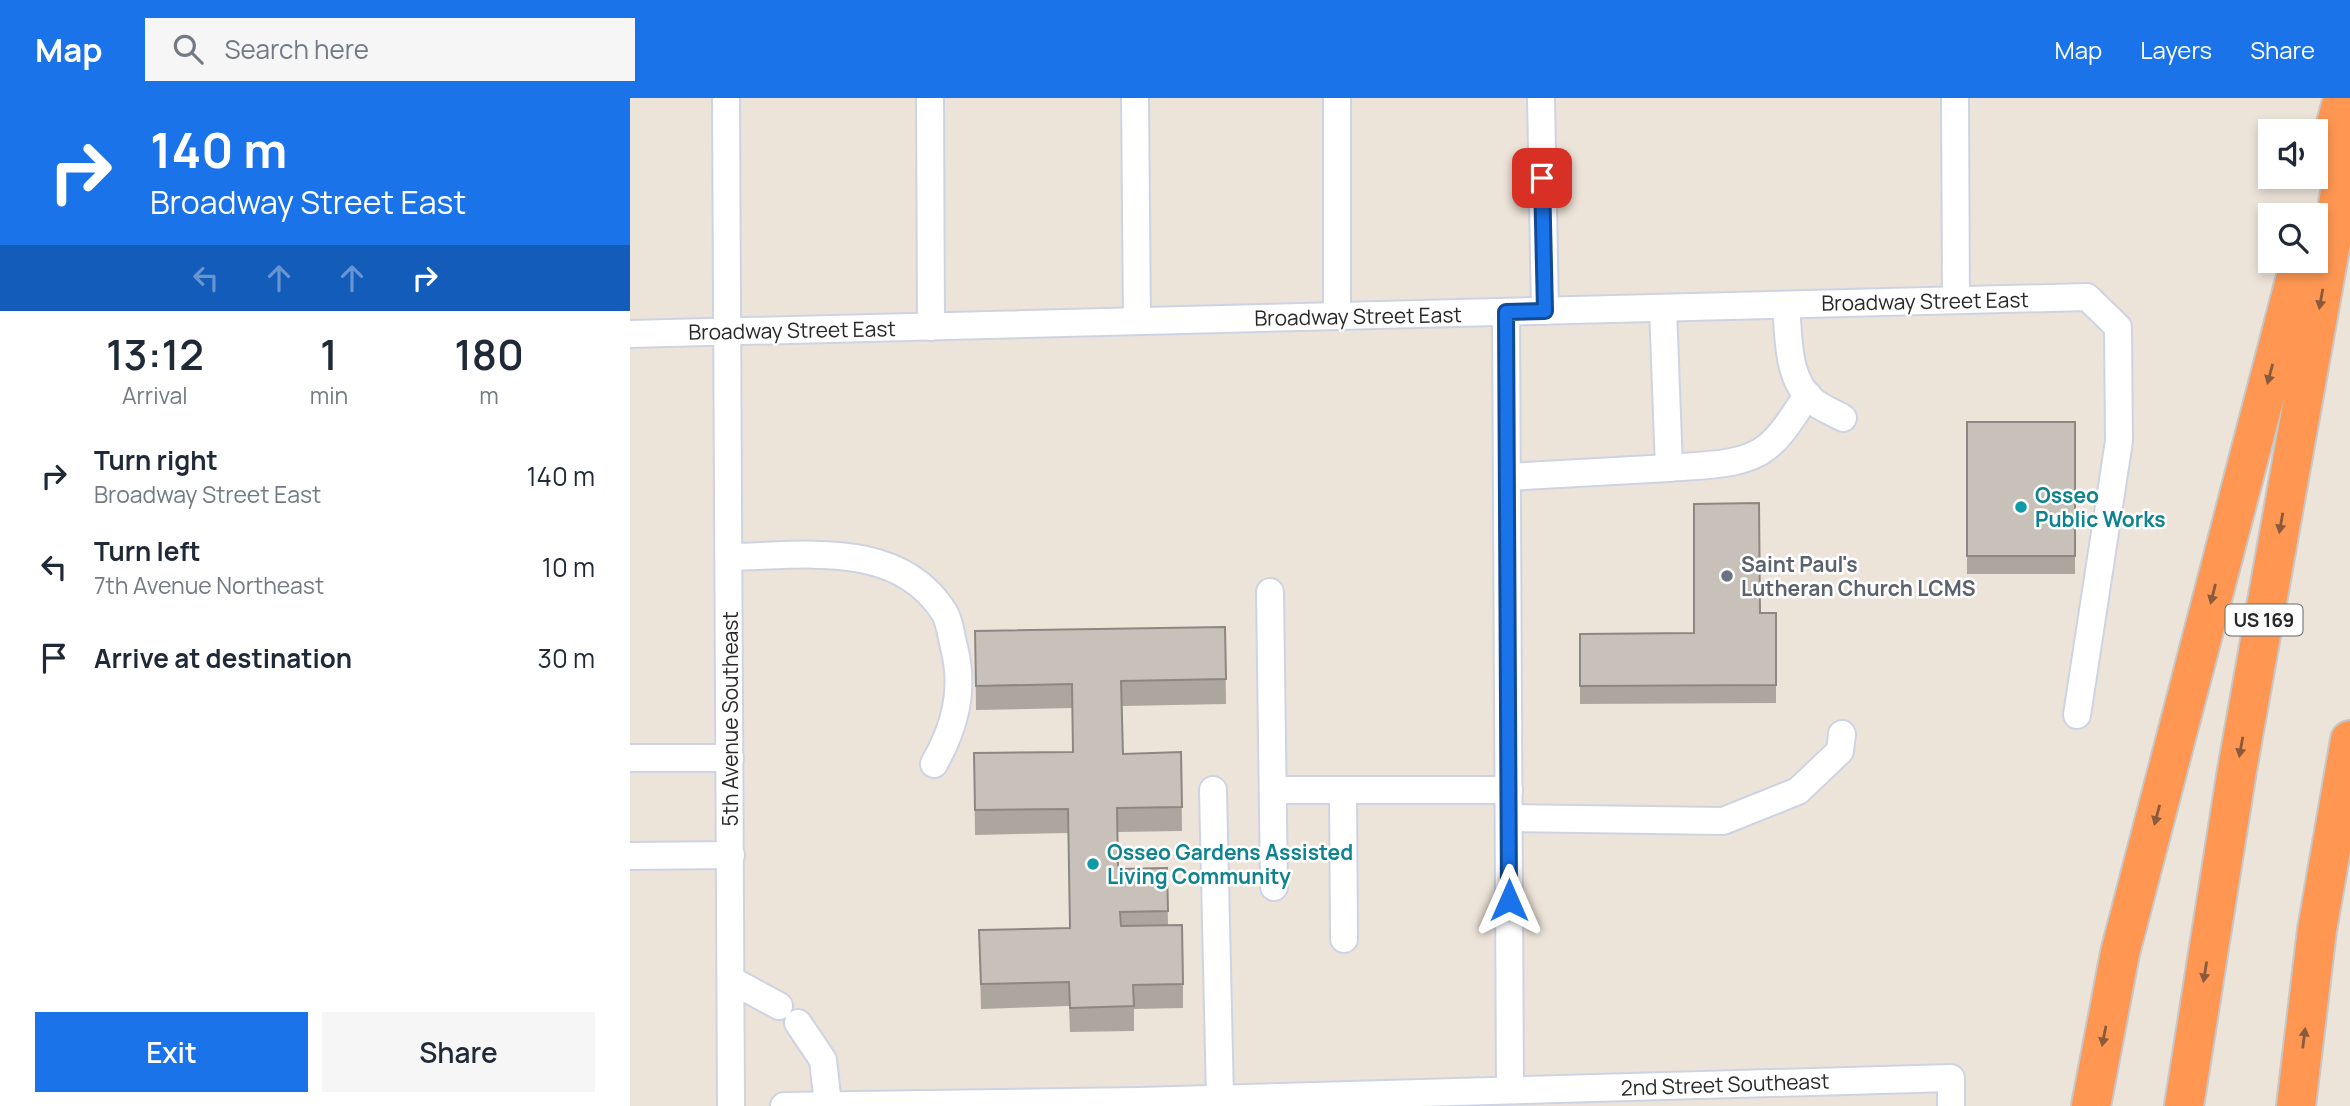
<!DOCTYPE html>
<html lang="en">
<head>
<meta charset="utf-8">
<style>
	:root { --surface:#fff; --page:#f6f6f7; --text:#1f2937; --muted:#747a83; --accent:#1a73e8 }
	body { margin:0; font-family:Manrope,sans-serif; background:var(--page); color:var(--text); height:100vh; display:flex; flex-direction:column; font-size:26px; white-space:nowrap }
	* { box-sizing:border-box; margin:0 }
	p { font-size:23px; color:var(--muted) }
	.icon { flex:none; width:38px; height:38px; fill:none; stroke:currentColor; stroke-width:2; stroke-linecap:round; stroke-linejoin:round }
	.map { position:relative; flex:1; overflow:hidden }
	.side { display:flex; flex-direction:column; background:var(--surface); width:630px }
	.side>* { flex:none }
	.guide { background:#1a73e8; color:#fff; overflow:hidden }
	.fabs { position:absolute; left:1628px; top:21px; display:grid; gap:14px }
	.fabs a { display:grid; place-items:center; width:70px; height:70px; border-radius:0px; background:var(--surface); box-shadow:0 4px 10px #0003; font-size:35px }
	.pin { position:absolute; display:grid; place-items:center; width:60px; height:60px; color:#fff; margin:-30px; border-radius:14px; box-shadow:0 4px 10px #0006 }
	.me { position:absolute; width:77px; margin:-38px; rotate:0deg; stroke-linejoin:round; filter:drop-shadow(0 0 5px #0008) }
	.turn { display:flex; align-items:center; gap:24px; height:147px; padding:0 35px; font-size:32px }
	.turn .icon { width:91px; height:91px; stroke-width:2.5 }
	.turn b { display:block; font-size:49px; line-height:60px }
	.lanes { display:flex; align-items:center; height:66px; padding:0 35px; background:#0003; justify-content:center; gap:35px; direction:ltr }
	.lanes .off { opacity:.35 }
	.eta { display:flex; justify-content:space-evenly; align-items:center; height:119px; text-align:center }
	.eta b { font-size:42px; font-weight:600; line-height:49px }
	.cta { display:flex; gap:14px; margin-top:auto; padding:14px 35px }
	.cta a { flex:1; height:80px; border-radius:0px; background:var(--accent); color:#fff; font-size:28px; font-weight:600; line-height:80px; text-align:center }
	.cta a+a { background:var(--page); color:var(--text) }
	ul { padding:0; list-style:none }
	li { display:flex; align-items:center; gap:21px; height:91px; padding:0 35px }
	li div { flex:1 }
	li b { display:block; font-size:26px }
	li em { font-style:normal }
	header { display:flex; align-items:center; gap:42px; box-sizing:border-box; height:98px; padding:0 35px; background:var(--accent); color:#fff }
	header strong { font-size:33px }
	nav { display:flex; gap:38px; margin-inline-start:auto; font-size:24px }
	.search { width:490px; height:63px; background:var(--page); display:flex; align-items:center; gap:18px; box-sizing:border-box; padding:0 24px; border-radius:0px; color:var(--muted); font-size:26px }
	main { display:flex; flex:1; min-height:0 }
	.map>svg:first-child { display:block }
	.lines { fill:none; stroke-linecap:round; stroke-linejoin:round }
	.minor-casing { stroke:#ced3e4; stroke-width:30 }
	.highway-casing { stroke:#c7c7c7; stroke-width:42 }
	.minor { stroke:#fff; stroke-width:26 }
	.highway { stroke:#ff9752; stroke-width:38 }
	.wall { fill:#aca69f }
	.building { fill:#c8c1b9; stroke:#8c8782; stroke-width:2 }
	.oneway { fill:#895a3b }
	.route-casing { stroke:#114b97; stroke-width:18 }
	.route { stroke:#1a73e8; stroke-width:12 }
	.culture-dot { fill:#0f9aa8; stroke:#fff; stroke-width:2.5 }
	.worship-dot { fill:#6b7280; stroke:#fff; stroke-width:2.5 }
	.labels { text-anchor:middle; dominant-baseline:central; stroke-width:5; stroke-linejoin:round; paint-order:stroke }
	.shield { fill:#fff; stroke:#696969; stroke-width:2 }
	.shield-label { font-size:19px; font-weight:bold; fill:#292929 }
	.street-label { font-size:21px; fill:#292929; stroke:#fff }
	.culture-label { font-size:21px; font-weight:bold; fill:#0d838f; stroke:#fff; text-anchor:start }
	.worship-label { font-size:21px; font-weight:bold; fill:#5b616d; stroke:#fff; text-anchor:start }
</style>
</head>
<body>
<header>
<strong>Map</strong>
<div class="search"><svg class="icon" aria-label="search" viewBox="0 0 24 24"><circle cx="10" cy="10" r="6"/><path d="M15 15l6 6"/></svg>Search here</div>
<nav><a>Map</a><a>Layers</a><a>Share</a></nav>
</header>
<main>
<section class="side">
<div class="guide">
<div class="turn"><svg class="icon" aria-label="right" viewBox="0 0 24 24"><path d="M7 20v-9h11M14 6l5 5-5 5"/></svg><div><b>140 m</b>Broadway Street East</div></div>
<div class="lanes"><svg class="icon off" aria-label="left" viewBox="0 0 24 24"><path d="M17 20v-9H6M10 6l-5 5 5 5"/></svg><svg class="icon off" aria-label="ahead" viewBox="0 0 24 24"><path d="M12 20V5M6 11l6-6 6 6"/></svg><svg class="icon off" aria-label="ahead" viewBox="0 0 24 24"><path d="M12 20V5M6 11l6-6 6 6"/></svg><svg class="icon" aria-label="right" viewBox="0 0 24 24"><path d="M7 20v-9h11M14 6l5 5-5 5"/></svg></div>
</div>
<div class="eta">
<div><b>13:12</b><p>Arrival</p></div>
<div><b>1</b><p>min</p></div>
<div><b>180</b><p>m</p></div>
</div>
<ul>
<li><svg class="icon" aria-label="right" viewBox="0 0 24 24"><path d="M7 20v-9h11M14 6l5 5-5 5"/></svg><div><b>Turn right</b><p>Broadway Street East</p></div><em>140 m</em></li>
<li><svg class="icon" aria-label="left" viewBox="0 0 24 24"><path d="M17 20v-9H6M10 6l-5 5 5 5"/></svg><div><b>Turn left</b><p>7th Avenue Northeast</p></div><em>10 m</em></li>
<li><svg class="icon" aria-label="arrive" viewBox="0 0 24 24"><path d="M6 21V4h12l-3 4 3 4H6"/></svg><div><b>Arrive at destination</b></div><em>30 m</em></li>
</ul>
<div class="cta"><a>Exit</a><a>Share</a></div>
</section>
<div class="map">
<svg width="1720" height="1008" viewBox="0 0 1720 1008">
	<rect width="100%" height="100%" fill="#ede4d9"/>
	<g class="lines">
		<g class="minor-casing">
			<g id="minor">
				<polyline points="96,0 101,1008"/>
				<polyline points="300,0 301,229"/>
				<polyline points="505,0 507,223"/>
				<polyline points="911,0 915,213"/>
				<polyline points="1325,0 1326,202"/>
				<path d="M1156,207C1159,238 1156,282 1184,304C1192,310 1204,315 1213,320"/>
				<path d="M1033,210L1039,370C1068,367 1113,369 1137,349C1154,336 1165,314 1178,297"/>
				<polyline points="876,214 880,992"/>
				<polyline points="707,218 707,0"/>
				<polyline points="0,236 1457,199 1488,229 1489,343 1447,617"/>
				<polyline points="877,379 1039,370"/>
				<path d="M99,459C173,458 268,441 314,514C320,523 321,538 324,549C335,592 325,629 304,666"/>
				<polyline points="640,494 644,789"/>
				<polyline points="0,660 100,660"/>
				<polyline points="583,692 590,1000"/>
				<polyline points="643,692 879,692"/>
				<polyline points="713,692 714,841"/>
				<polyline points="879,720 1093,723 1168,693 1210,653 1212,636"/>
				<polyline points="0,758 101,757"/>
				<polyline points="101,882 149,908"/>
				<polyline points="168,925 193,962 198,1006"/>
				<polyline points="154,1008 509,1003 1321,980 1321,1008"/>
			</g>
		</g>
		<g class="highway-casing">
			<g id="highway">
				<polyline points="1696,62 1713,0"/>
				<polyline points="1461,1008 1490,855 1670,163"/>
				<polyline points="1554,1008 1607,672 1720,38"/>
				<polyline points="1666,1008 1687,832 1720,642"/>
			</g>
		</g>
		<use href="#minor" class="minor"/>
		<use href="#highway" class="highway"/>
	</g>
	<g class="wall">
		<rect x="1337" y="324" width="108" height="152"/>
		<polygon points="1146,515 1146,605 950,606 950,536 1064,535"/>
		<polygon points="595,529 596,606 492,608 493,656 551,654 552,733 488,734 488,771 537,770 538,827 553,886 553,910 504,911 504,933 440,934 439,908 351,911 349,832 440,830 438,735 345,737 344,655 443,654 442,610 346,612 345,533"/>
	</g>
	<g class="building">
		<rect x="1337" y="324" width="108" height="134"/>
		<polygon points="1129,405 1130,515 1146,515 1146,587 950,588 950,536 1064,535 1064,406"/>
		<polygon points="595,529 596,581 491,583 493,656 551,654 552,709 487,710 488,771 537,770 538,813 490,814 491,828 552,827 553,886 503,887 504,908 440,910 439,884 351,886 349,832 440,830 438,711 345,712 344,655 443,654 442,586 346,588 345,533"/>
	</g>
	<defs><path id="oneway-solid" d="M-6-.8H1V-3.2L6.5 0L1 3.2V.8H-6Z" transform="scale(1.75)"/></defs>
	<g class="oneway">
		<use href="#oneway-solid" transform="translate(1691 201) rotate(100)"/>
		<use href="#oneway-solid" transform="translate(1640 276) rotate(105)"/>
		<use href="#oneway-solid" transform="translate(1651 425) rotate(100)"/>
		<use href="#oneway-solid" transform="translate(1583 496) rotate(104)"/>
		<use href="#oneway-solid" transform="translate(1611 649) rotate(100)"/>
		<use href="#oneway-solid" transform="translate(1527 717) rotate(105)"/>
		<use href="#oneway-solid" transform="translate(1575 874) rotate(99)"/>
		<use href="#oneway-solid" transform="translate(1474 938) rotate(101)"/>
		<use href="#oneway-solid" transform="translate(1674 940) rotate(-83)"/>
	</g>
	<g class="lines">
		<g class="route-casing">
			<polyline id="route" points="879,802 876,214 915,213 912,80"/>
		</g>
		<use href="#route" class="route"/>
	</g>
	<g class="culture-dot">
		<circle cx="1391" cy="409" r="7"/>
		<circle cx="463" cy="766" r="7"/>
	</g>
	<circle class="worship-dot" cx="1097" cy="478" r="7"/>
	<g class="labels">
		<rect class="shield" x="1595.5" y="506.5" width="77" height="31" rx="5"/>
		<g class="shield-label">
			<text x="1634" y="522">US 169</text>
		</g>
		<g class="street-label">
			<text transform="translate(1295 203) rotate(-1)">Broadway Street East</text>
			<text transform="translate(728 218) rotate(-1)">Broadway Street East</text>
			<text transform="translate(162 232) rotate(-1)">Broadway Street East</text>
			<text transform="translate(100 621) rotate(-90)">5th Avenue Southeast</text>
			<text transform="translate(1095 986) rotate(-2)">2nd Street Southeast</text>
		</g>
		<g class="culture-label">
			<text x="1405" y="397">Osseo<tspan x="1405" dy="24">Public Works</tspan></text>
			<text x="477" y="754">Osseo Gardens Assisted<tspan x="477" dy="24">Living Community</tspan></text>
		</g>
		<g class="worship-label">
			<text x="1111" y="466">Saint Paul's<tspan x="1111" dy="24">Lutheran Church LCMS</tspan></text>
		</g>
	</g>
</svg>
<div class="fabs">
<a><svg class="icon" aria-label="sound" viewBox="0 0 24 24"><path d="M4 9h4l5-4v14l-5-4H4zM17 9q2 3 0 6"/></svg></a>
<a><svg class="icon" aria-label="search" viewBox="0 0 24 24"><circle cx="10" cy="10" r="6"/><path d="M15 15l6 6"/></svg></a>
</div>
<div class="pin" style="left:912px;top:80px;background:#d93025"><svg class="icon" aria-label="arrive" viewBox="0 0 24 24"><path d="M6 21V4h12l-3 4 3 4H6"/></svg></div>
<svg class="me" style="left:879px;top:802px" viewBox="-20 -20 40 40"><path d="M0-17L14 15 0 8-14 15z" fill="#1a73e8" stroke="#fff" stroke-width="4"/></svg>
</div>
</main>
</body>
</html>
